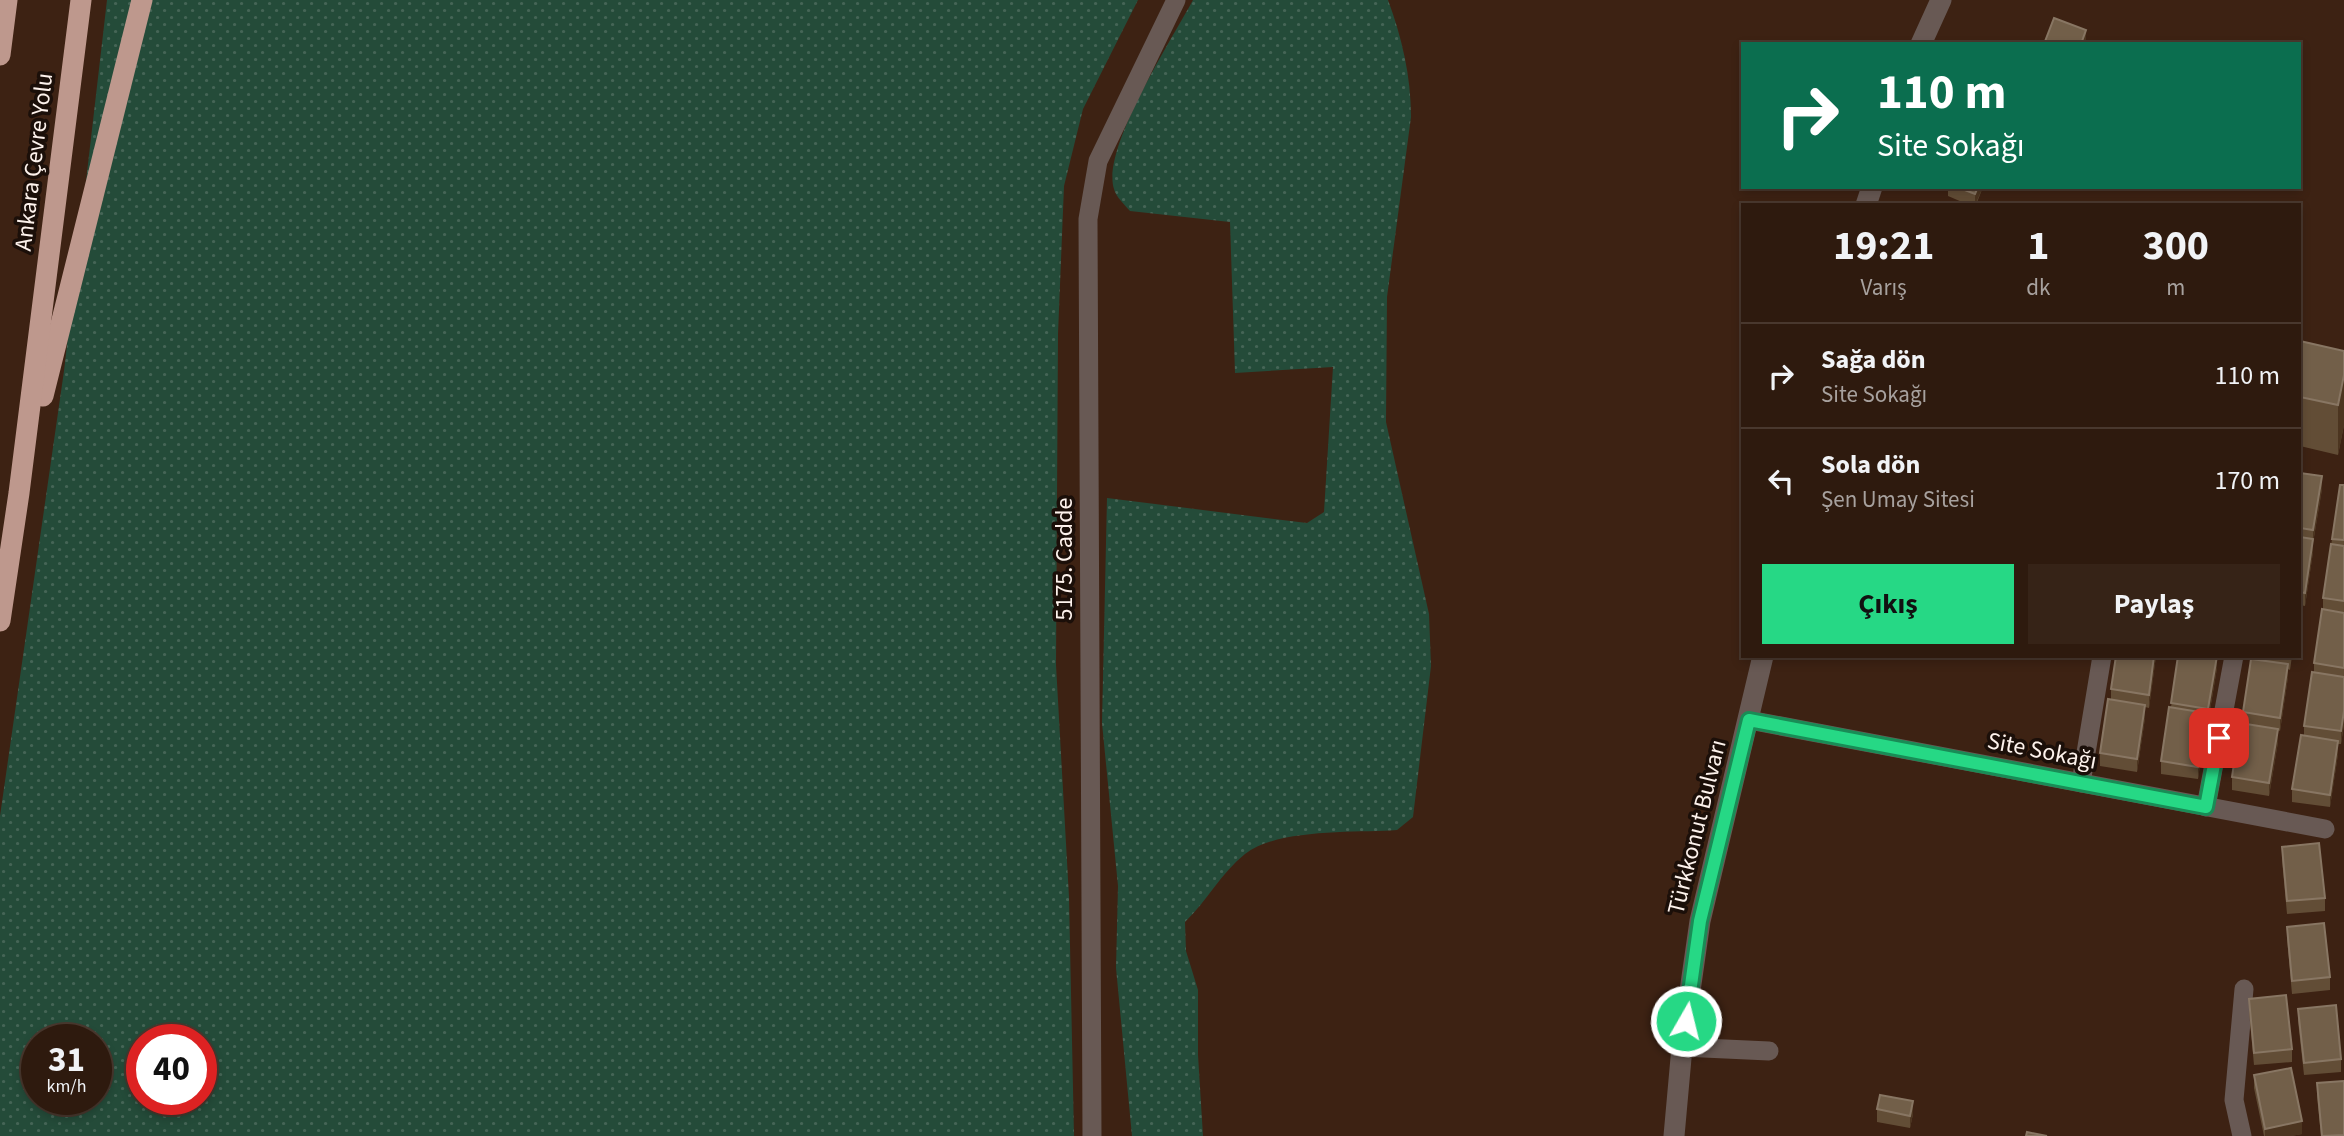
<!DOCTYPE html>
<html lang="tr">
<head>
<meta charset="utf-8">
<style>
	:root { --surface:#2e1a0e; --page:#362317; --text:#f1f3f6; --muted:#a7a19e; --line:#49382e; --accent:#26d885 }
	body { margin:0; font-family:"Source Sans 3",sans-serif; background:var(--page); color:var(--text); height:100vh; display:flex; flex-direction:column; font-size:26px; white-space:nowrap }
	* { box-sizing:border-box; margin:0 }
	p { font-size:23px; color:var(--muted) }
	.icon { flex:none; width:38px; height:38px; fill:none; stroke:currentColor; stroke-width:2; stroke-linecap:round; stroke-linejoin:round }
	.map { position:relative; flex:1; overflow:hidden }
	.details { position:absolute; left:1741px; top:203px; width:560px; height:455px; display:flex; flex-direction:column; background:var(--surface); border-radius:0px; box-shadow:0 4px 10px #0003,0 0 0 2px var(--line) }
	.details>* { flex:none }
	.banner { position:absolute; left:1741px; top:42px; width:560px; height:147px; border-radius:0px; box-shadow:0 4px 10px #0003,0 0 0 2px var(--line); background:#0b6e4f; color:#fff; overflow:hidden }
	.speed { position:absolute; left:21px; top:1024px; display:flex; gap:14px; font-size:35px; font-weight:700; text-align:center }
	.speed>* { display:grid; place-content:center; width:91px; height:91px; border-radius:50%; background:var(--surface); box-shadow:0 4px 10px #0003,0 0 0 2px var(--line); line-height:1 }
	.speed small { font-size:18px; font-weight:400 }
	.speed .limit { border:10px solid #d22; background:#fff; color:#111 }
	.pin { position:absolute; display:grid; place-items:center; width:60px; height:60px; color:#fff; margin:-30px; border-radius:14px; box-shadow:0 4px 10px #0006 }
	.me { position:absolute; width:77px; margin:-38px; rotate:8deg; stroke-linejoin:round; filter:drop-shadow(0 0 5px #0008) }
	.turn { display:flex; align-items:center; gap:24px; height:147px; padding:0 21px; font-size:32px }
	.turn .icon { width:91px; height:91px; stroke-width:2.5 }
	.turn b { display:block; font-size:49px; line-height:60px }
	.eta { display:flex; justify-content:space-evenly; align-items:center; height:119px; text-align:center }
	.eta b { font-size:42px; font-weight:700; line-height:49px }
	.action { display:flex; gap:14px; margin-top:auto; padding:14px 21px }
	.action a { flex:1; height:80px; border-radius:0px; background:var(--accent); color:#111; font-size:28px; font-weight:700; line-height:80px; text-align:center }
	.action a+a { background:var(--page); color:var(--text) }
	ul { padding:0; list-style:none }
	li { display:flex; align-items:center; gap:21px; height:105px; padding:0 21px; border-top:2px solid var(--line) }
	li div { flex:1 }
	li b { display:block; font-size:26px }
	li em { font-style:normal }
	.map>svg:first-child { display:block }
	.grass { fill:url(#grass-dots); fill-rule:evenodd }
	.lines { fill:none; stroke-linecap:round; stroke-linejoin:round }
	.minor { stroke:#685954; stroke-width:19 }
	.tertiary { stroke:#685954; stroke-width:21 }
	.motorway { stroke:#be988d; stroke-width:21 }
	.wall { fill:#624d36 }
	.shaded-wall { fill:#4c3520 }
	.building { fill:#725f49; stroke:#887663; stroke-width:2 }
	.route-casing { stroke:#198c56; stroke-width:18 }
	.route { stroke:#26d885; stroke-width:12 }
	.labels { text-anchor:middle; dominant-baseline:central; stroke-width:7; stroke-linejoin:round; paint-order:stroke }
	.street-label { font-size:24px; fill:#fdf2ec; stroke:#1b0f09 }
</style>
</head>
<body>
<div class="map">
<svg width="2344" height="1136" viewBox="0 0 2344 1136">
	<defs>
		<pattern id="grass-dots" width="8" height="8" patternUnits="userSpaceOnUse" patternTransform="scale(1.75)"><rect width="8" height="8" fill="#244b39"/><path d="M2 2h.1M6 6h.1" fill="none" stroke="#456556" stroke-width="1.8" stroke-linecap="round"/></pattern>
	</defs>
	<rect width="100%" height="100%" fill="#3d2213"/>
	<g class="grass">
		<path d="M107,0H1138L1083,109L1064,186L1058,334L1056,665L1069,897L1074,1136H0V816L64,371ZM37,1040H96V1099H37ZM142,1040H201V1099H142Z"/>
		<path d="M1193,0H1388C1402,38 1411,76 1411,117L1387,297L1386,422L1429,614L1431,666L1413,817L1397,830C1356,833 1278,828 1245,854C1221,873 1207,901 1185,922L1186,951L1198,990V1055L1203,1136H1132L1116,968L1118,886L1102,723L1107,498L1307,523L1324,512L1333,367L1235,373L1230,222L1130,211C1125,205 1116,197 1114,189C1101,149 1172,39 1193,0Z"/>
	</g>
	<g class="lines">
		<g class="minor">
			<polyline points="1749,720 2325,829"/>
			<polyline points="2081,783 2102,656"/>
			<polyline points="2206,807 2234,656"/>
			<polyline points="1682,1047 1769,1051"/>
			<polyline points="1092,1136 1088,219 1098,161 1176,0"/>
			<polyline points="2242,1136 2234,1100 2244,989"/>
		</g>
		<g class="tertiary">
			<polyline points="1921,44 1941,0"/>
			<polyline points="1866,205 1872,187"/>
			<polyline points="1674,1136 1682,1047 1700,921 1763,656"/>
		</g>
		<g class="motorway">
			<polyline points="0,55 7,0"/>
			<polyline points="43,396 142,0"/>
			<polyline points="0,621 19,493 81,0"/>
		</g>
	</g>
	<g class="wall">
		<polygon points="1948,187 1983,187 1976,205 1969,205 1948,196"/>
		<polygon points="2300,341 2344,351 2344,425 2338,455 2300,446"/>
		<polygon points="2300,473 2322,489 2313,543 2313,552 2305,606 2300,605"/>
		<polygon points="2344,485 2344,724 2341,744 2338,744 2338,754 2330,807 2292,802 2292,789 2304,735 2304,726 2314,672 2314,663 2323,610 2323,598 2332,539"/>
		<polygon points="2156,656 2149,708 2145,707 2145,718 2137,772 2100,766 2100,753 2111,700 2111,689"/>
		<polygon points="2178,656 2218,656 2217,656 2217,668 2208,722 2206,721 2198,779 2161,774 2161,761 2171,707"/>
		<polygon points="2253,656 2292,656 2290,670 2288,669 2288,677 2280,731 2278,730 2278,742 2269,796 2232,790 2232,777 2243,724 2243,712"/>
		<polygon points="2282,847 2325,898 2325,911 2287,914 2282,860"/>
		<polygon points="2287,927 2330,977 2330,990 2292,994 2287,939"/>
		<polygon points="2249,999 2292,1049 2292,1062 2254,1065 2249,1011"/>
		<polygon points="2298,1009 2341,1059 2341,1072 2304,1075 2298,1021"/>
		<polygon points="2254,1075 2302,1134 2291,1136 2264,1136 2254,1088"/>
		<polygon points="2344,1081 2344,1136 2321,1136 2317,1096 2317,1083"/>
		<polygon points="1877,1109 1913,1114 1910,1128 1877,1122"/>
	</g>
	<g class="shaded-wall">
		<polygon points="2086,30 2086,44 2081,44"/>
		<polygon points="1978,187 1983,187 1975,205 1975,194"/>
		<polygon points="2344,375 2344,425 2338,455 2338,405"/>
		<polygon points="2322,476 2322,489 2313,543 2313,530"/>
		<polygon points="2313,539 2313,552 2305,606 2305,593"/>
		<polygon points="2154,656 2156,656 2149,708 2149,695"/>
		<polygon points="2217,656 2217,668 2208,722 2208,709"/>
		<polygon points="2288,664 2288,677 2280,731 2280,718"/>
		<polygon points="2145,705 2145,718 2137,772 2137,759"/>
		<polygon points="2344,711 2344,724 2341,744 2341,731"/>
		<polygon points="2206,713 2206,726 2198,779 2198,767"/>
		<polygon points="2278,729 2278,742 2269,796 2269,783"/>
		<polygon points="2338,741 2338,754 2330,807 2330,795"/>
		<polygon points="1913,1101 1913,1114 1910,1128 1910,1116"/>
		<polygon points="2302,1121 2302,1134 2291,1136 2265,1136 2265,1129"/>
	</g>
	<g class="building">
		<polygon points="2054,18 2086,30 2081,44 2044,44"/>
		<polygon points="1957,187 1978,187 1975,194"/>
		<polygon points="2300,341 2344,351 2344,375 2338,405 2300,397"/>
		<polygon points="2300,473 2322,476 2313,530 2300,528"/>
		<polygon points="2340,485 2344,485 2344,540 2332,539"/>
		<polygon points="2300,537 2313,539 2305,593 2300,592"/>
		<polygon points="2331,544 2344,546 2344,601 2323,598"/>
		<polygon points="2322,609 2344,613 2344,668 2314,663"/>
		<polygon points="2116,656 2154,656 2149,695 2111,689"/>
		<polygon points="2178,656 2217,656 2208,709 2171,703"/>
		<polygon points="2251,659 2288,664 2280,718 2243,712"/>
		<polygon points="2312,672 2344,677 2344,711 2341,731 2304,726"/>
		<polygon points="2108,699 2145,705 2137,759 2100,753"/>
		<polygon points="2169,707 2206,713 2198,767 2161,761"/>
		<polygon points="2240,723 2278,729 2269,783 2232,777"/>
		<polygon points="2301,735 2338,741 2330,795 2292,789"/>
		<polygon points="2319,843 2325,898 2287,901 2282,847"/>
		<polygon points="2324,923 2330,977 2292,981 2287,927"/>
		<polygon points="2286,995 2292,1049 2254,1053 2249,999"/>
		<polygon points="2336,1005 2341,1059 2304,1063 2298,1009"/>
		<polygon points="2291,1068 2302,1121 2265,1129 2254,1075"/>
		<polygon points="2344,1081 2344,1135 2322,1136 2317,1083"/>
		<polygon points="1880,1095 1913,1101 1910,1116 1877,1109"/>
		<polygon points="2027,1132 2047,1136 2026,1136"/>
	</g>
	<g class="lines">
		<g class="route-casing">
			<polyline id="route" points="1686,1021 1700,921 1749,720 2206,807 2219,738"/>
		</g>
		<use href="#route" class="route"/>
	</g>
	<g class="labels">
		<g class="street-label">
			<text transform="translate(34 162) rotate(-83)">Ankara Çevre Yolu</text>
			<text transform="translate(1064 559) rotate(-90)">5175. Cadde</text>
			<text transform="translate(2042 751) rotate(11)">Site Sokağı</text>
			<text transform="translate(1697 827) rotate(-76)">Türkkonut Bulvarı</text>
		</g>
	</g>
</svg>
<div class="speed"><div>31<small>km/h</small></div><div class="limit">40</div></div>
<div class="pin" style="left:2219px;top:738px;background:#d93025"><svg class="icon" aria-label="arrive" viewBox="0 0 24 24"><path d="M6 21V4h12l-3 4 3 4H6"/></svg></div>
<svg class="me" style="left:1686px;top:1021px" viewBox="-20 -20 40 40"><circle r="17" fill="#26d885" stroke="#fff" stroke-width="3"/><path d="M0-11L8 9 0 5-8 9z" fill="#fff"/></svg>
<div class="banner">
<div class="turn"><svg class="icon" aria-label="right" viewBox="0 0 24 24"><path d="M7 20v-9h11M14 6l5 5-5 5"/></svg><div><b>110 m</b>Site Sokağı</div></div>
</div>
<section class="details">
<div class="eta">
<div><b>19:21</b><p>Varış</p></div>
<div><b>1</b><p>dk</p></div>
<div><b>300</b><p>m</p></div>
</div>
<ul>
<li><svg class="icon" aria-label="right" viewBox="0 0 24 24"><path d="M7 20v-9h11M14 6l5 5-5 5"/></svg><div><b>Sağa dön</b><p>Site Sokağı</p></div><em>110 m</em></li>
<li><svg class="icon" aria-label="left" viewBox="0 0 24 24"><path d="M17 20v-9H6M10 6l-5 5 5 5"/></svg><div><b>Sola dön</b><p>Şen Umay Sitesi</p></div><em>170 m</em></li>
</ul>
<div class="action"><a>Çıkış</a><a>Paylaş</a></div>
</section>
</div>
</body>
</html>
